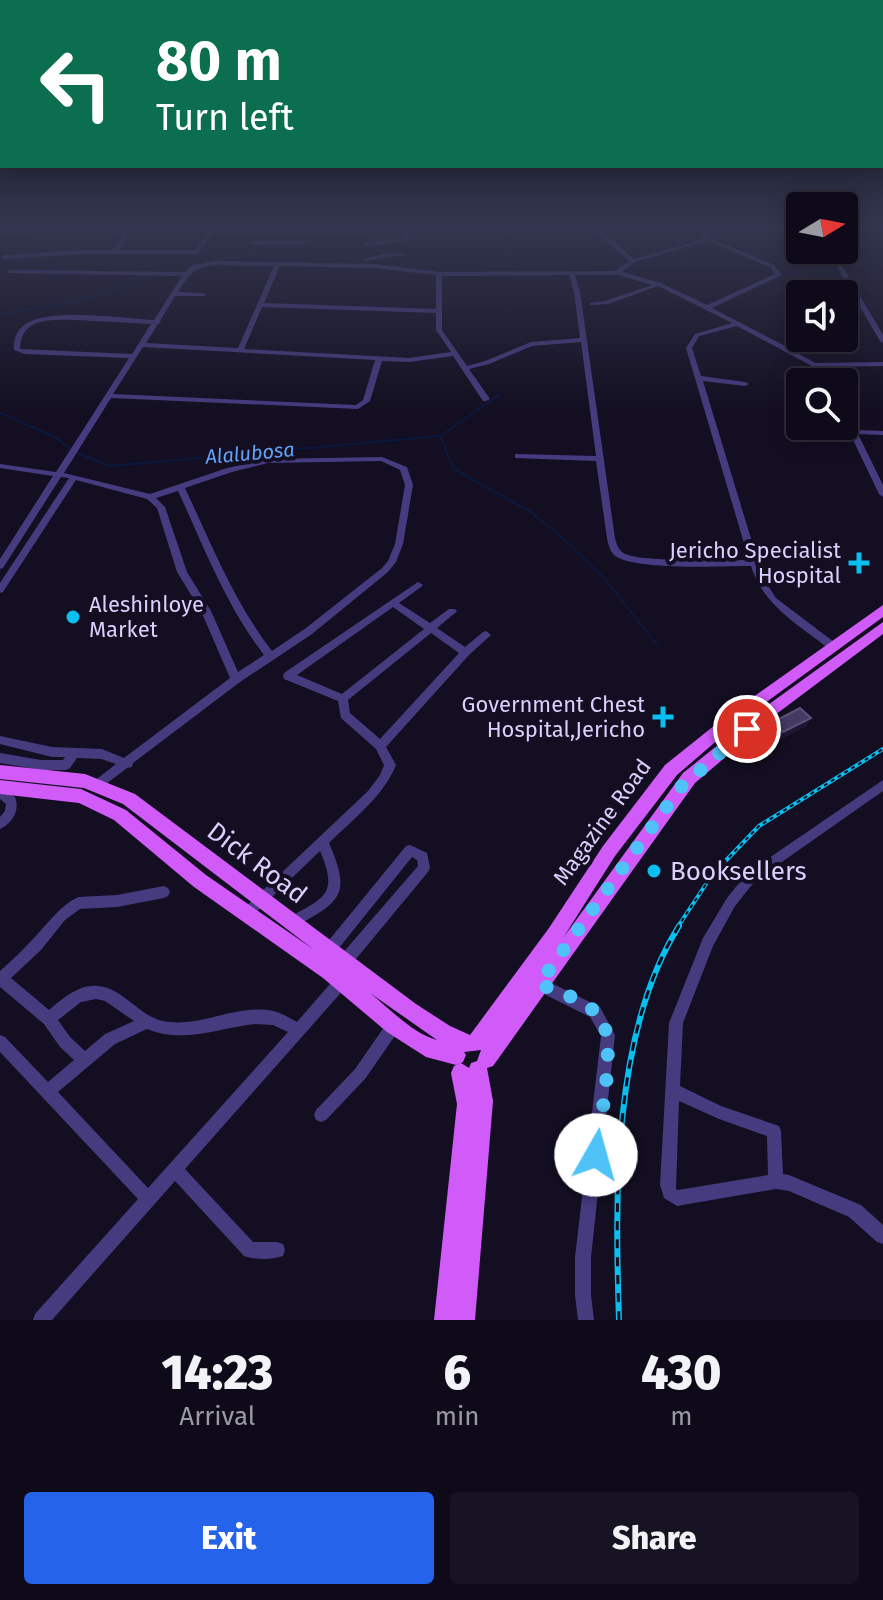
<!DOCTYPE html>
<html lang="en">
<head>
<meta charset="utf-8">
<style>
	:root { --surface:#0e0a19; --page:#171322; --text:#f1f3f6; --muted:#9b9aa2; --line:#2e2b38; --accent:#2563eb }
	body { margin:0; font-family:"Fira Sans",sans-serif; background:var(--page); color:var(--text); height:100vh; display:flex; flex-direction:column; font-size:30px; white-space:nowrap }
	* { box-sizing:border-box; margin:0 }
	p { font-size:26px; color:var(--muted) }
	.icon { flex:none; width:44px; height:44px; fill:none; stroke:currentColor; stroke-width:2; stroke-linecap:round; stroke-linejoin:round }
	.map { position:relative; height:1320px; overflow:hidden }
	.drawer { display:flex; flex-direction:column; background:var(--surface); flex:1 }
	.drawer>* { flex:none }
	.hud { position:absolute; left:0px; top:0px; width:884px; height:168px; box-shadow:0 4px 20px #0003,0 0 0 2px var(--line); background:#0b6e4f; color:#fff; overflow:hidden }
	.needle { width:52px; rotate:80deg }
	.buttons { position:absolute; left:786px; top:192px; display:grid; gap:16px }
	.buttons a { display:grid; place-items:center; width:72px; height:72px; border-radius:8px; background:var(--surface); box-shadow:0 4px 20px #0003,0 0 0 2px var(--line); font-size:40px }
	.pin { position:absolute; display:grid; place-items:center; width:68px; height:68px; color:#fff; margin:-34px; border:4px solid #fff; border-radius:50%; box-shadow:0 2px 8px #0007 }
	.me { position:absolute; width:88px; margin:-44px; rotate:7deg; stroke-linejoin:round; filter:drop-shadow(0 0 6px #0008) }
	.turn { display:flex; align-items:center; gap:28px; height:168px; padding:0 24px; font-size:36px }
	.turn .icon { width:104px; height:104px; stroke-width:2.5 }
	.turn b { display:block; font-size:56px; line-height:68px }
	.eta { display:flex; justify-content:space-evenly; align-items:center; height:136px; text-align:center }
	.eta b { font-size:48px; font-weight:800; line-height:56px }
	.button { display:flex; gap:16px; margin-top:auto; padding:16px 24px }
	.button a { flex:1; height:92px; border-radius:8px; background:var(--accent); color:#fff; font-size:32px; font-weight:800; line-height:92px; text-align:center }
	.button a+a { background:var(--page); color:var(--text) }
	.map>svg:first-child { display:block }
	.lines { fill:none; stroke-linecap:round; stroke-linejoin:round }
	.stream { stroke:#0b183d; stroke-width:2 }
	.minor { fill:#453b7e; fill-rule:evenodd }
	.major { fill:#d05bf9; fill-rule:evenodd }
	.rail-far1-casing { stroke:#09bff0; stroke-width:4 }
	.rail-casing { stroke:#09bff0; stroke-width:6 }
	.rail-far1 { stroke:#130e21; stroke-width:2; stroke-dasharray:4; stroke-linecap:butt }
	.rail { stroke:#130e21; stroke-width:3; stroke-dasharray:9; stroke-linecap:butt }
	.wall { fill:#34284e }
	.shaded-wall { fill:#1f1634 }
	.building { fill:#453a61; stroke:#5d5179; stroke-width:2 }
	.route { stroke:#4fc3f7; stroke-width:14; stroke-dasharray:0 25.2 }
	.poi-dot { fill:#09bff0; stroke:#130e21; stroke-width:3 }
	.labels { text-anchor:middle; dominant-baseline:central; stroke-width:8; stroke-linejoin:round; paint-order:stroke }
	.far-water-label { font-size:20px; font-style:italic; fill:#62a2f9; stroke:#130e21 }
	.poi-label { font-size:22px; fill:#dad0fd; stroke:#130e21; text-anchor:end }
	.street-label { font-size:22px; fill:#dad0fd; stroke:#130e21 }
	.near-street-label { font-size:26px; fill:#dad0fd; stroke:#130e21 }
	.near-poi-label { font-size:26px; fill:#dad0fd; stroke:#130e21; text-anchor:start }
</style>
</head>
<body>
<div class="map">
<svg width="883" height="1320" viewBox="0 0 883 1320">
	<rect width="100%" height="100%" fill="#130e21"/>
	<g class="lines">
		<g class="stream">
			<polyline points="668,228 684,247 683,269"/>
			<polyline points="0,314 76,301 134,284"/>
			<polyline points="0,413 55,437 72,451 110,466 440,436 499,395"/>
			<polyline points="440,436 454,469 531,512 564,539 605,579 658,646"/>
		</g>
		<g class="minor">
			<polygon points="41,228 73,228 0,235 0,231"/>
			<polygon points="102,228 112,228 128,234 129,235 119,250 195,250 213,228 363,230 366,232 363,234 215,233 197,254 82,254 4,259 1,257 4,255 82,250 113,250 123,236"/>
			<polygon points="402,228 408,228 410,237 406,241 367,246 364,244 367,242 402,238 404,237"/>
			<polygon points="526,228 541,228 538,230"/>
			<path d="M591,228H598L634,259L697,241L703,235L705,228H711L708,237L774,265L782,275L712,308L789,348L815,363L883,362V366L820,367L833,382H825L812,366L737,326L699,336L692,348L701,376L745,382L749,384L745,386L703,381L763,578L776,598L834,642L836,645L834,648H828C797,624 763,605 751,566C725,566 632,571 614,555C610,551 608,544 607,538L596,461L515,458V454H518L596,456L581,342L532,346L489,364L469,369L490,399L486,401H483L453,356L409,362L382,361L370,401L358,409L111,398L64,473L150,494L227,468L268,459L382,457L407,467L413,485L403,544L396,562L388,572L312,634L240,682L133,763L132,767L127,768L102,787L98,789L94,787L92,784L94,781L116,764L101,759L77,758L70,768L66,770H41L0,763V753L41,760H63L65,757H52L0,744V736L52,747L102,749L124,758L230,678L201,611L177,572L157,508L147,499L76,480L3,592L0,593V583L69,478L61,477L3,568L0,569V559L53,476L0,468V464L56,472L129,358L25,354L14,350C13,339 17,329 27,323C51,308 124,318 154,320L182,276L10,273L7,271L8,270L185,272L193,265L215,261L374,264L439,272L615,271L629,261ZM705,240L770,267L775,274L707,305L661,283L622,272L635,262L701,243ZM215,265L274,266L238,348L146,343L158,324L161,322L160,321L175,296H205L206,295L203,293L178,292C190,273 193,268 215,265ZM280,266L374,268L436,275V309L264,303ZM569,275L574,292L580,338L531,342L485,361L467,366L442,330V276ZM575,275H619L652,285L605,301L590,303V305L608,304L658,286L732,323L695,334L686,348L749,560C719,560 688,561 657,559C647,558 635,558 625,554C618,550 617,545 615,538L580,292ZM262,307L436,313V330L451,352L409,358L244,349ZM77,320L151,324L132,354L20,349C21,316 53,320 77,320ZM143,347L375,360L363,400L356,405L113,394ZM381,461L400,470L405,485L395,544L388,561L382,568L306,628L272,651C234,602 211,543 185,488L232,472L268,463ZM178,491C204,547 226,606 264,655L238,672L211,611L187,572L165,507L156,498Z"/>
			<polygon points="252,241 304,241 307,243 304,245 250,244 250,242"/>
			<polygon points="827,250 833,250 850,279 853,281 852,282 883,335 883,343 880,341 846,283 816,282 813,280 816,278 844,279"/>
			<path d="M387,253H398L408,255C402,256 394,256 387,257C377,258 369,262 360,260Z"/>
			<polygon points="844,411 848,413 856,430 883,431 883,435 858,434 883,485 883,497 879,494 844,421"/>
			<path d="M418,582L423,585L421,587L399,603L430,623L449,609H455L457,611L455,613L437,628L465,647L483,632L486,631L491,635L469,655L386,747L396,765C383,797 353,819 329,843C351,894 342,901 296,926L292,928L288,926L286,922L288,918C324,898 339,895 320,851L250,918L246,920L242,918L240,914L242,910L368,791L380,775L384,765L376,749L341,718L338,701L284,679L283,676L284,673ZM393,607L424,629L342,694L297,675ZM431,633L459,653L380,739L350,713L348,700Z"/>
			<path d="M883,780V791L755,881L735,906L713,946L683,1023L680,1086L721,1106L779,1126L781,1131L783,1174L789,1175L861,1205L883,1225V1244L877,1242L849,1217L789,1191L776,1189L677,1206L664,1198L660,1185L669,1023L703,938L727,898L747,873ZM679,1101L719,1119L767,1136L768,1175L678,1190L676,1189Z"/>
			<path d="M0,788L15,797C20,810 13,823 0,829V817L5,811L6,804L0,799Z"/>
			<polygon points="410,845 427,853 430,868 428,872 351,965 346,966 341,965 339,960 341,955 418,866 417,860 412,857 335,953 330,955 325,953 324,949 325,945 406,846"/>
			<path d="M164,886L168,888L170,892L168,896L164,898L117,907L80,909L65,920L41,950L11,978L49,1010C62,999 79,984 98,986C123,988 139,1016 163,1021C199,1028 232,1006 268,1010C278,1011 288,1017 297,1022L336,977L341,975L346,977L348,982L346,987L185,1169L253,1242H277L283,1244L285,1250L283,1256C272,1260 255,1260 244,1256L175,1181L52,1320H33L35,1314L138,1199L0,1052V1035L5,1037L48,1082L74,1060L60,1047L44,1024L0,987V971C11,961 22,951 32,940C47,925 58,907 78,897L117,895ZM96,999L105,1001L134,1021L105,1034L85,1051L70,1037L58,1020L81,1002ZM255,1024L273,1025L288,1032L148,1188L58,1092L115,1044L147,1029C184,1044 218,1028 255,1024Z"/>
			<polygon points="539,977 600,1007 615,1035 591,1257 591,1295 594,1320 578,1320 575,1295 575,1257 601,1036 590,1017 534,989 532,984 534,979"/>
			<polygon points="394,1018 399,1020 401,1025 399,1030 365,1079 326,1120 321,1122 316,1120 314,1115 316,1110 355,1069 389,1020"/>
		</g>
		<path class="major" d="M883,605V617L735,725L677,775L615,856L563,938L683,773L765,707L883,622V634L775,715L695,783L493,1066L487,1068L493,1101L475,1320H434L457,1104L451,1073L454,1066L461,1063L469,1068L471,1063L477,1061L481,1050L464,1052L466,1055L463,1062L456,1065L426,1057L387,1032L323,978L194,887L114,820L79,803L0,794V780L81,789L126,810L206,875L313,949L123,804L84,788L0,779V765L85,774L135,794L416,1004L450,1026L470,1035L549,928L603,846L665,765L725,717ZM370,993L437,1040C412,1033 390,1009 370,993Z"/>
		<g class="rail-far1-casing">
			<polyline id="rail-far1" points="677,928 712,875 759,826 883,749"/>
		</g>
		<g class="rail-casing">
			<path id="rail" d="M619,1320C615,1199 612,1032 679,926"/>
		</g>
		<use href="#rail-far1" class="rail-far1"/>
		<use href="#rail" class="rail"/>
	</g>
	<polygon class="wall" points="811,718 806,726 779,740 769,730 773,722"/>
	<polygon class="shaded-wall" points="811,718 806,726 779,740 783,732"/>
	<polygon class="building" points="800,708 811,718 783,732 773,722"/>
	<linearGradient id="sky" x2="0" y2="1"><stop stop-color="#0a0812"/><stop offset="0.55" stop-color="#33364e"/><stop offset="1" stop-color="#33364e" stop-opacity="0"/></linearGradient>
	<rect width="883" height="413" fill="url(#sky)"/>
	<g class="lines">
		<path class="route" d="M596,1155C599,1124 619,1039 599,1016C586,1000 558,992 539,984L681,787L747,729"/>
	</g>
	<g class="poi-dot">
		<path d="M855 551h8v8h8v8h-8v8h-8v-8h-8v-8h8z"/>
		<circle cx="73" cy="617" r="8"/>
		<path d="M659 705h8v8h8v8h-8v8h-8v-8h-8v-8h8z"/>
		<circle cx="654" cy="871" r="8"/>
	</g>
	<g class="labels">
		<g class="far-water-label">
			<text transform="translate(250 453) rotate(-5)">Alalubosa</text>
		</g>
		<g class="poi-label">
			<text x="841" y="550">Jericho Specialist<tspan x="841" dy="25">Hospital</tspan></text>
			<text x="89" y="604" text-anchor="start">Aleshinloye<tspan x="89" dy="25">Market</tspan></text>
			<text x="645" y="704">Government Chest<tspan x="645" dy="25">Hospital,Jericho</tspan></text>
		</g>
		<g class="street-label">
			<text transform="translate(602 822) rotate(-54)">Magazine Road</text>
		</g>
		<g class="near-street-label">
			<text transform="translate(257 863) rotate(37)">Dick Road</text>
		</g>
		<g class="near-poi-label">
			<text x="670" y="871">Booksellers</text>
		</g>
	</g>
</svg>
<div class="buttons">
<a><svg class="needle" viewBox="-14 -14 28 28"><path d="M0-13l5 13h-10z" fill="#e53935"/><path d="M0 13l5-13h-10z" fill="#9b9aa2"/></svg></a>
<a><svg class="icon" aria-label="sound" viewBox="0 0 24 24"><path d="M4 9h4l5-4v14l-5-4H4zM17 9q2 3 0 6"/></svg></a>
<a><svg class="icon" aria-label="search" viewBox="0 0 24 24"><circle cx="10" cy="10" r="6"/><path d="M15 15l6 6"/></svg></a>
</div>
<div class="pin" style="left:747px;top:729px;background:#d93025"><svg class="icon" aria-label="arrive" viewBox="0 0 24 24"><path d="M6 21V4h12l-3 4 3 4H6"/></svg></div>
<svg class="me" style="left:596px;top:1155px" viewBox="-20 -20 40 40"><circle r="19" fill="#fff"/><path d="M0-13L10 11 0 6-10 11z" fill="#4fc3f7"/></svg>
<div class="hud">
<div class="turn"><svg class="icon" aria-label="left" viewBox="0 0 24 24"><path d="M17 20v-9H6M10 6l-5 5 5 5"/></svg><div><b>80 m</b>Turn left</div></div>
</div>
</div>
<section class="drawer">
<div class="eta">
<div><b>14:23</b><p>Arrival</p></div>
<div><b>6</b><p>min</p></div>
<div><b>430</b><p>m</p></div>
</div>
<div class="button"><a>Exit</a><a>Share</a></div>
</section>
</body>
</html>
